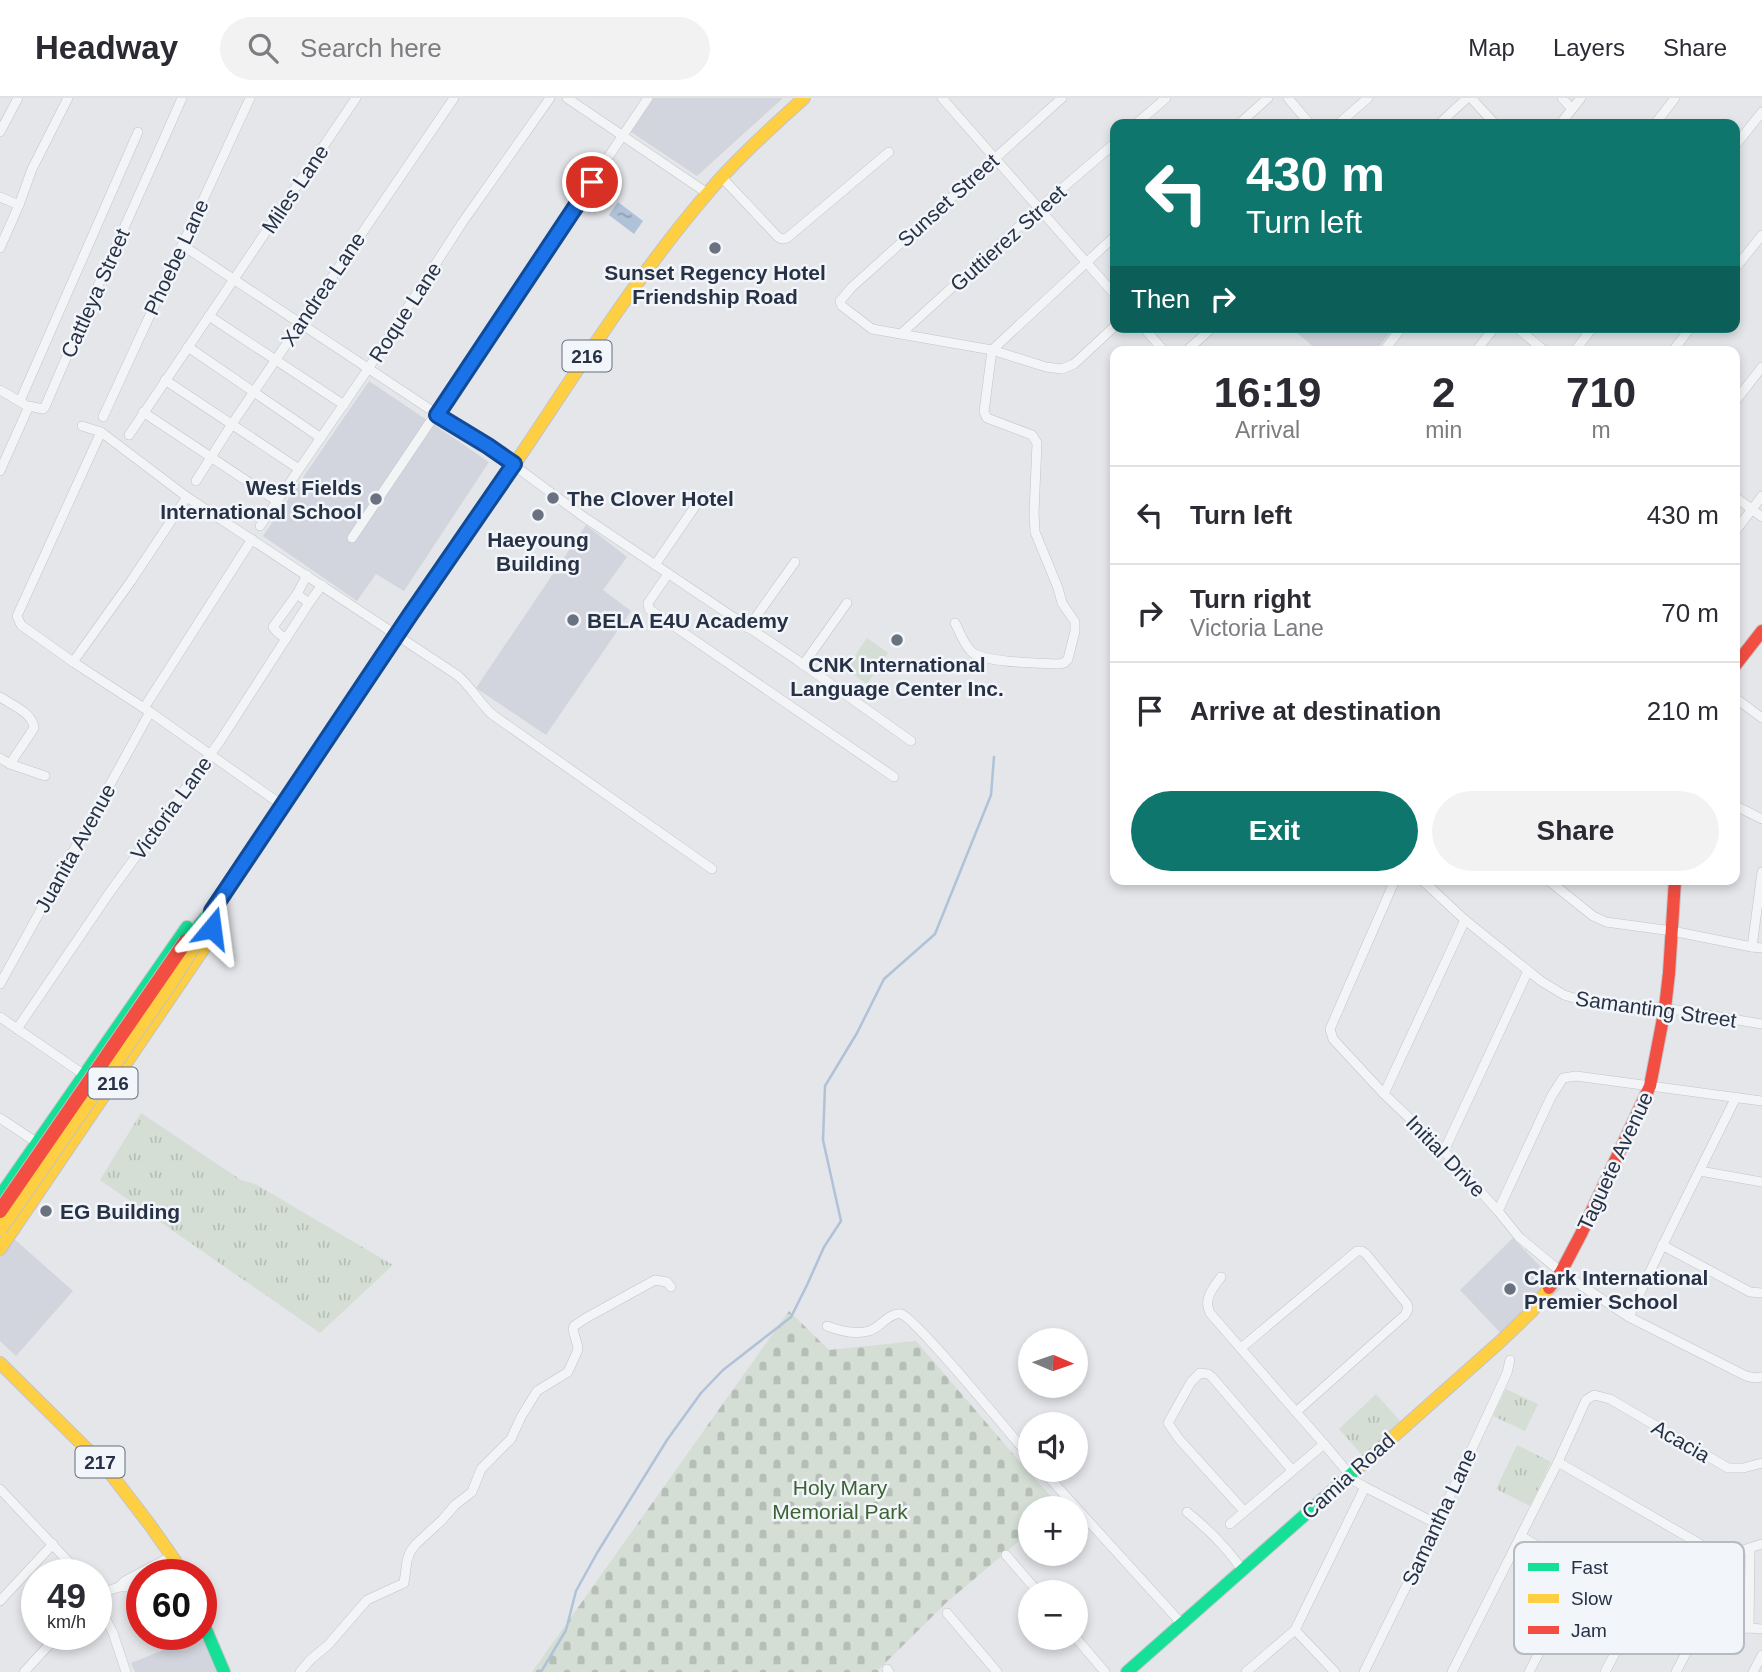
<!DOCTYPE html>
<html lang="en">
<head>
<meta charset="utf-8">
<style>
	:root { --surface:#fff; --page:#f2f2f3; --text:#2b2b33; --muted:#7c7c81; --line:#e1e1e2; --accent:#0f766e }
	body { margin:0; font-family:Arial,sans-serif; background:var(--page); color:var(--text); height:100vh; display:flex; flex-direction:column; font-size:26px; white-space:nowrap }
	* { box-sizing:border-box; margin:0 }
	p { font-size:23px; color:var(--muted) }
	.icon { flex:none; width:38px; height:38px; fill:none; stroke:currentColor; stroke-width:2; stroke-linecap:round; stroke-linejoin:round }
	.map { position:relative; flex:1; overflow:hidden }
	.drawer { position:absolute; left:1110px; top:248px; width:630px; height:539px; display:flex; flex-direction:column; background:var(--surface); border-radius:14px; box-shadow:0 4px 10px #0003 }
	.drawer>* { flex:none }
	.hud { position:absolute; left:1110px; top:21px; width:630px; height:214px; border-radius:14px; box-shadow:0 4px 10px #0003; background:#0f766e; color:#fff; overflow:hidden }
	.needle { width:46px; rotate:92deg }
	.buttons { position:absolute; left:1018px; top:1230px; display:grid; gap:14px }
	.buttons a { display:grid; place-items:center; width:70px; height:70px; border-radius:50%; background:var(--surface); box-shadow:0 4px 10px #0003; font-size:35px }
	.speed { position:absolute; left:21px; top:1461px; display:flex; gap:14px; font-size:35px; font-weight:700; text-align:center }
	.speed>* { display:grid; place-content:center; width:91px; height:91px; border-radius:50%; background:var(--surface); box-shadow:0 4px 10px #0003; line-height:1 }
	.speed small { font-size:18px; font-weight:400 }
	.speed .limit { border:10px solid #d22; background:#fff; color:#111 }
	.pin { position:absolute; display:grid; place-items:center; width:60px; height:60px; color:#fff; margin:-30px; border:4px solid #fff; border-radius:50%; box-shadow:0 2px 7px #0007 }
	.me { position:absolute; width:77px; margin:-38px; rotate:16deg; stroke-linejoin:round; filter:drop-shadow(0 0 5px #0008) }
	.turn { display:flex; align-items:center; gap:24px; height:147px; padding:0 21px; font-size:32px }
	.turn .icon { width:91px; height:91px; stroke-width:2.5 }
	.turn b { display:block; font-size:49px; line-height:60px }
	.then { display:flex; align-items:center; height:66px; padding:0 21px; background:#0003; gap:14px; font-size:26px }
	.eta { display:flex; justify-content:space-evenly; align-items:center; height:119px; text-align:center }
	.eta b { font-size:42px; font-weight:600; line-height:49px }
	.cta { display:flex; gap:14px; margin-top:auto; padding:14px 21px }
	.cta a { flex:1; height:80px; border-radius:42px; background:var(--accent); color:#fff; font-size:28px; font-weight:600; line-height:80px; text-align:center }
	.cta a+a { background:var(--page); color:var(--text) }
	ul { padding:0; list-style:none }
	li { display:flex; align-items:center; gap:21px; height:98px; padding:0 21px; border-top:2px solid var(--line) }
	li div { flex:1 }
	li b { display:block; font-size:26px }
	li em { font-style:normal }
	header { display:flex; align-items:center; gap:42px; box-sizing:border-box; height:98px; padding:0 35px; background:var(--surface); border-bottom:2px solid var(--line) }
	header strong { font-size:33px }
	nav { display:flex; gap:38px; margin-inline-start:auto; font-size:24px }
	.search { width:490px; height:63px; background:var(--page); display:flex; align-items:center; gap:18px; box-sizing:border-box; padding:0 24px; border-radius:38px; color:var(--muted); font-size:26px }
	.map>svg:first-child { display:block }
	.built { fill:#d2d5dd }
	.grass { fill:url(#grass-tufts) }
	.cemetery { fill:url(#cemetery-stones) }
	.pitch { fill:#d4ded4 }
	.water { fill:url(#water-ripples) }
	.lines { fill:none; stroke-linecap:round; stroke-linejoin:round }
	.stream { stroke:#b0c2d8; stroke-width:2.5 }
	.street-casing { stroke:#c2c4c8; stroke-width:10 }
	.fast-casing { stroke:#c2c4c8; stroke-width:14 }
	.slow-casing { stroke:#c2c4c8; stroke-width:14 }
	.jam-casing { stroke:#c2c4c8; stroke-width:14 }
	.street { stroke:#f3f4f6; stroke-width:9 }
	.fast { stroke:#16e098; stroke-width:12 }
	.slow { stroke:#ffcf43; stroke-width:12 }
	.jam { stroke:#f24e42; stroke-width:12 }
	.slow-bridge-casing { stroke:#c0c3c8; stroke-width:16; stroke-linecap:butt }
	.jam-bridge-casing { stroke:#c0c3c8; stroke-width:16; stroke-linecap:butt }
	.slow-bridge { stroke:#ffcf43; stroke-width:14 }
	.jam-bridge { stroke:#f24e42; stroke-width:14 }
	.route-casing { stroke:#114b97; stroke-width:18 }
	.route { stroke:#1a73e8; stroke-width:12 }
	.poi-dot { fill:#6a717f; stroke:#f2f5f9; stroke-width:2.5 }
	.labels { text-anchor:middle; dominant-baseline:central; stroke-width:5; stroke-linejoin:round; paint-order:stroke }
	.shield { fill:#f2f5f9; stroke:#656c7c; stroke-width:2 }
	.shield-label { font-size:19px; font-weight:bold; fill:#283246 }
	.street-label { font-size:21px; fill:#283246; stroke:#f2f5f9 }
	.poi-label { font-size:21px; font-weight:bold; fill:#283246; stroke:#f2f5f9; text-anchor:start }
	.park-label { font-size:21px; fill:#3b6333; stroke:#f2f5f9 }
	.key { fill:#f2f5f9; stroke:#b5bac3; stroke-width:2 }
	.key-label { font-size:19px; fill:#283246 }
</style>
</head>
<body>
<header>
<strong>Headway</strong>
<div class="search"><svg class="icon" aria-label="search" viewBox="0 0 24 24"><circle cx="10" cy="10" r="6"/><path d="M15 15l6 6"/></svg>Search here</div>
<nav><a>Map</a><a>Layers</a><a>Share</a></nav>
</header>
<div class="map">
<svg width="1762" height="1574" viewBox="0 0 1762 1574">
	<defs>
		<pattern id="grass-tufts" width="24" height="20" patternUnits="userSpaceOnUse" patternTransform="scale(1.75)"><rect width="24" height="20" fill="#d4ded4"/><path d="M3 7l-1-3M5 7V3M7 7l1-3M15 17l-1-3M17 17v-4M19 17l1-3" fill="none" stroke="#b6bfb7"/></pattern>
		<pattern id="cemetery-stones" width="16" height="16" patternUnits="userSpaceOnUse" patternTransform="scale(1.75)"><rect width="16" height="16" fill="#d4ded4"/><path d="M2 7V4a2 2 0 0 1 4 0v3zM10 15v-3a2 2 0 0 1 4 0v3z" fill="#b6bfb7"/></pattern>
		<pattern id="water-ripples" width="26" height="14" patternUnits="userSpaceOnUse" patternTransform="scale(1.75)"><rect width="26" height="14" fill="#b0c2d8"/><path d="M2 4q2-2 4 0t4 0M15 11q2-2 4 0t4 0" fill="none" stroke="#8f9eb1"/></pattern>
	</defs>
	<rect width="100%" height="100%" fill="#e4e6ea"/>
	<g class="built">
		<polygon points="649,0 783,0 697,78 628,32"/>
		<polygon points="1290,229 1394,229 1375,254 1320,254"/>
		<polygon points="369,283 489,364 404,493 376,476 357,503 263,438"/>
		<polygon points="586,427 627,459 603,492 631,513 546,637 476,590"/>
		<polygon points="13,1140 73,1193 16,1258 0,1243 0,1158"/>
		<polygon points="1513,1140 1561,1190 1507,1242 1460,1192"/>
		<polygon points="201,1537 216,1574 135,1574 131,1565"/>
	</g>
	<g class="grass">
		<polygon points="141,1015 241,1082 255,1086 393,1167 320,1235 100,1082"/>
		<polygon points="1506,1291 1538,1306 1525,1333 1493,1318"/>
		<polygon points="1376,1296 1400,1323 1362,1357 1339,1331"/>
		<polygon points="1517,1347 1551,1364 1530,1408 1496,1391"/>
	</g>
	<polygon class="cemetery" points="789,1213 829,1252 916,1243 1026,1371 1060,1408 1057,1410 1031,1410 1031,1433 947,1504 878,1572 880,1574 532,1574"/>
	<polygon class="pitch" points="867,540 888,555 867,586 846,571"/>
	<polygon class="water" points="618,104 643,123 634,136 609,117"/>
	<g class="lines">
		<polyline class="stream" points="541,1574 566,1532 576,1493 597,1455 667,1342 701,1295 723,1272 791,1219 807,1187 824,1149 841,1123 823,1042 825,988 857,935 884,881 935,836 991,697 994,659"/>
		<g class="street-casing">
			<g id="street">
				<polyline points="567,0 707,95"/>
				<polyline points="942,0 1115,197"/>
				<polyline points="1062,0 852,189 840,203 842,208 872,231 992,252 1046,269 1062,271 1074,266 1115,228"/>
				<polyline points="1288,0 1310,26"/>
				<polyline points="1471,0 1495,26"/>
				<polyline points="1562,0 1572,11"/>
				<polyline points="1136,26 1166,0"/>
				<polyline points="1239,26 1268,0"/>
				<polyline points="1338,26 1368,0"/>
				<polyline points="1439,26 1467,0"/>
				<polyline points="1560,26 1581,0"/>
				<polyline points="1655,26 1675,0"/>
				<polyline points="0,34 18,0"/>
				<polyline points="1734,49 1762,14"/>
				<polyline points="723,79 727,85 778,139 782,141 787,140 889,54"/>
				<polyline points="0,99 19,107"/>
				<polyline points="182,147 437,316 488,348 581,417 797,562 911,643"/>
				<polyline points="0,150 19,107 32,71 68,0"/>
				<polyline points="1734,172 1762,137"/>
				<polyline points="209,218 344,307"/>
				<polyline points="1143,229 1165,254"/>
				<polyline points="1516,229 1546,254"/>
				<polyline points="902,235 1038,111 1115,45"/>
				<polyline points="188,249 321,340"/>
				<polyline points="1185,254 1213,229"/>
				<polyline points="1383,254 1402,229"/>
				<polyline points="1475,254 1495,229"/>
				<polyline points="1574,254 1593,229"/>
				<polyline points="1672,254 1691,229"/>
				<polyline points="165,282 299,371"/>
				<polyline points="0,292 24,306"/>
				<polyline points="20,303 138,34"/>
				<polyline points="1734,305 1762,269"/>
				<polyline points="143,314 277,403"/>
				<polyline points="103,319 250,0"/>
				<path d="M82,328L101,334L187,399L457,577C471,588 479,605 493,617L712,771"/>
				<polyline points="101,334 17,518 21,527 73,564 150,614 282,707"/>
				<polyline points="129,337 356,0"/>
				<path d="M0,373L29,308L43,311L45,309C89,205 137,103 182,0"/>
				<polyline points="196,383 232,326 454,0"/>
				<polyline points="1734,398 1762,419"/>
				<polyline points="260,428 368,271 462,125 550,0"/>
				<polyline points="1734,435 1762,398"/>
				<polyline points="352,440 648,0"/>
				<polyline points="655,467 700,401"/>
				<polyline points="668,476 648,505 649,511 894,679"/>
				<polyline points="307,477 297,496 309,505"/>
				<path d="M955,525C960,534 964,547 972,554C985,565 1039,565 1058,566L1064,565L1068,561L1075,533V524L1062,505L1058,490L1035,434L1034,415L1037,345L1032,337L987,320L984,314L992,252L1115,138"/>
				<polyline points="748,530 795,464"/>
				<polyline points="286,541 278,535 273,529 297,496"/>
				<polyline points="73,564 131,483 187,399"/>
				<polyline points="803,567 847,505"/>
				<path d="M0,599C12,607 33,615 34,630L10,666"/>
				<polyline points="1734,599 1762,620"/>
				<polyline points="144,610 252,441"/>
				<polyline points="0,660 10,666 45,678"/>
				<polyline points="1734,707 1762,721"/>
				<polyline points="1395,782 1330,931 1333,941 1384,996 1444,1053 1498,1113 1519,1139 1561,1174 1629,1219 1746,1278 1755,1280 1762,1279"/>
				<polyline points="1422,782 1465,822 1541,883 1564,897 1590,905 1665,910 1762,926"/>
				<polyline points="1548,782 1593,818 1606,824 1672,833 1752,849 1762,850"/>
				<polyline points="1752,849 1762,774"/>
				<polyline points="0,886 150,614"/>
				<polyline points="0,919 83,976"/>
				<polyline points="17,931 110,794 220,643 309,505 322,487"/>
				<polyline points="1384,996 1465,822"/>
				<polyline points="0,1020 36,1044"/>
				<polyline points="1444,1053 1528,873"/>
				<polyline points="1700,1073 1762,1084"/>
				<polyline points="1498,1113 1551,999 1563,980 1576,978 1762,1003"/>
				<polyline points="1662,1147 1750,1194 1762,1195"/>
				<path d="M1221,1179C1213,1190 1203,1201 1210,1215L1296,1314L1405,1217L1408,1211L1407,1206L1366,1156L1362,1153H1357L1241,1250"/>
				<path d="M1629,1219C1662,1145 1700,1073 1736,999"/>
				<path d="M827,1228C840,1233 855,1237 869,1233C880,1230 889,1214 901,1216C915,1219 1014,1341 1031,1360"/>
				<polyline points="1324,1346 1356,1384 1365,1389"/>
				<polyline points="1558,1364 1712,1453 1722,1457 1727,1457 1762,1446"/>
				<polyline points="1042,1372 1182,1526"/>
				<polyline points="0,1391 81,1477"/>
				<polyline points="1244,1413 1179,1341 1168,1325 1191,1284 1200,1275 1208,1276 1212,1279 1292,1372"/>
				<path d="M1187,1414C1208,1431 1227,1449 1242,1472"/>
				<polyline points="1230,1426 1324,1346 1296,1314"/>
				<polyline points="1521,1438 1581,1474 1641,1507 1698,1532 1749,1530 1762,1531"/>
				<polyline points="1006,1457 1038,1494"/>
				<polyline points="156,1477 178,1467"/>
				<polyline points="119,1489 125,1483 172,1458"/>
				<polyline points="96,1497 119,1489 129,1489 142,1483"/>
				<polyline points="96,1502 113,1535 126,1574"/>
				<polyline points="0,1503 53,1446"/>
				<polyline points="947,1515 997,1574"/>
				<polyline points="1749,1530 1750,1450"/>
				<polyline points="1295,1532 1335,1574"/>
				<polyline points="1076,1540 1105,1574"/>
				<polyline points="887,1571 889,1574"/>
				<polyline points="24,1574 59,1536"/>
				<polyline points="300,1574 310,1562 328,1547 367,1502 404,1485 407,1463 410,1454 416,1446 442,1422 455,1407 472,1394 481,1371 511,1341 521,1319 537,1293 568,1274 577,1254 578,1249 573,1232 574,1228 586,1220 655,1182 667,1184 671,1189"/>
				<polyline points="1246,1574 1295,1532 1365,1389 1437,1426"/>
				<polyline points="1364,1574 1437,1426 1507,1275 1510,1262"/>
				<polyline points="1452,1574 1558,1364 1586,1302 1594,1297 1610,1301 1728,1370 1743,1370 1762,1365"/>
				<polyline points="1529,1574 1581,1474"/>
				<polyline points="1605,1574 1641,1507"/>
				<polyline points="1676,1574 1698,1532"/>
				<polyline points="1753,1574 1762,1557"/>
			</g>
		</g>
		<g class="fast-casing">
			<g id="fast">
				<polyline points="187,842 211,813 518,361"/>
				<polyline points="0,1098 187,829"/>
				<polyline points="201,1520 224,1574"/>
				<polyline points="1127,1574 1358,1370"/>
			</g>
		</g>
		<g class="slow-casing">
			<g id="slow">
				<path d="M518,361C578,272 636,179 706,97C735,62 770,31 804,0"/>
				<polyline points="0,1151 206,847 212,830 211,813"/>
				<polyline points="0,1265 107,1371 150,1427 178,1467 182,1477"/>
				<polyline points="1358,1370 1502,1242 1532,1213 1549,1190"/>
			</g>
		</g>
		<g class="jam-casing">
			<g id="jam">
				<polyline points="1734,569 1762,533"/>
				<polyline points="1549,1190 1561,1174 1581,1136 1650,988 1665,910 1669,875 1675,782"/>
			</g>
		</g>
		<use href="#street" class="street"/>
		<use href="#fast" class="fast"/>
		<use href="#slow" class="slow"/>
		<use href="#jam" class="jam"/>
		<g class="slow-bridge-casing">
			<polyline id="slow-bridge" points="0,1131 169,887 193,849"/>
		</g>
		<g class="jam-bridge-casing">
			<polyline id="jam-bridge" points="0,1113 186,843"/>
		</g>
		<use href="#slow-bridge" class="slow-bridge"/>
		<use href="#jam-bridge" class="jam-bridge"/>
	</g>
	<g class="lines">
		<g class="route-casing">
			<polyline id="route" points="212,830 212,813 410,517 514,366 488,348 437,317 592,84"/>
		</g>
		<use href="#route" class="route"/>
	</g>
	<g class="poi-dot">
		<circle cx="715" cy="150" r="7"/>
		<circle cx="553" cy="400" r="7"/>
		<circle cx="376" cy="401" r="7"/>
		<circle cx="538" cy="417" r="7"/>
		<circle cx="573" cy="522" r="7"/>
		<circle cx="897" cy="542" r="7"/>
		<circle cx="46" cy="1113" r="7"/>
		<circle cx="1510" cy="1191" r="7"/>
	</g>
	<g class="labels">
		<g class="shield">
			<rect x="562.5" y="242.5" width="49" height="31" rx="5"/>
			<rect x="88.5" y="969.5" width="49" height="31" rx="5"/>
			<rect x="75.5" y="1348.5" width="49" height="31" rx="5"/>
		</g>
		<g class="shield-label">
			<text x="587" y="258">216</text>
			<text x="113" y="985">216</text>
			<text x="100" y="1364">217</text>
		</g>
		<g class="street-label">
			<text transform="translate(295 91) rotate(-56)">Miles Lane</text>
			<text transform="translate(948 102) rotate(-42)">Sunset Street</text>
			<text transform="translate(1008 140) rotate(-42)">Guttierez Street</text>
			<text transform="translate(176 159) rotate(-65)">Phoebe Lane</text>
			<text transform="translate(323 191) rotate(-56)">Xandrea Lane</text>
			<text transform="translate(95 195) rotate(-66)">Cattleya Street</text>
			<text transform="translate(405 214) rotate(-57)">Roque Lane</text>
			<text transform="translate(171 710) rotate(-54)">Victoria Lane</text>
			<text transform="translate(75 750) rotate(-61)">Juanita Avenue</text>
			<text transform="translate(1656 911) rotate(8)">Samanting Street</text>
			<text transform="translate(1446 1058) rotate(46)">Initial Drive</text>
			<text transform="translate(1615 1063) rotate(-65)">Taguete Avenue</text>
			<text transform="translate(1681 1343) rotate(30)">Acacia</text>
			<text transform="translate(1348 1378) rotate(-42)">Camia Road</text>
			<text transform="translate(1439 1419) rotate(-65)">Samantha Lane</text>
		</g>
		<g class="poi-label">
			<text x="715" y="174" text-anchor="middle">Sunset Regency Hotel<tspan x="715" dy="24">Friendship Road</tspan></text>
			<text x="362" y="389" text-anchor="end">West Fields<tspan x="362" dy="24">International School</tspan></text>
			<text x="567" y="400">The Clover Hotel</text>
			<text x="538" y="441" text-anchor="middle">Haeyoung<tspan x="538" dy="24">Building</tspan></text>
			<text x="587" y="522">BELA E4U Academy</text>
			<text x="897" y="566" text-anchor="middle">CNK International<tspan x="897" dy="24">Language Center Inc.</tspan></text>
			<text x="60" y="1113">EG Building</text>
			<text x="1524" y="1179">Clark International<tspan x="1524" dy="24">Premier School</tspan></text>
		</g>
		<g class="park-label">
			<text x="840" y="1389">Holy Mary<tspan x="840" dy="24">Memorial Park</tspan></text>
		</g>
	</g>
	<rect x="1514" y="1444" width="230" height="112" rx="10" class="key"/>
	<rect x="1528" y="1465" width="31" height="8" fill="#16e098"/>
	<rect x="1528" y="1496" width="31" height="9" fill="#ffcf43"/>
	<rect x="1528" y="1528" width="31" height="8" fill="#f24e42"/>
	<g class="key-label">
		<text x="1571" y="1476">Fast</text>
		<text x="1571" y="1507">Slow</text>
		<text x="1571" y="1539">Jam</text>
	</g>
</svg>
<div class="buttons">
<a><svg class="needle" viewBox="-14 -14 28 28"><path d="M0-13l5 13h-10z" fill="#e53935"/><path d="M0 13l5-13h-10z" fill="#7c7c81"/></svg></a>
<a><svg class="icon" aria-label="sound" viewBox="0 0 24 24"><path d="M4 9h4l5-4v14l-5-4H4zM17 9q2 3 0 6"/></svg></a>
<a>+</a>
<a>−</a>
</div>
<div class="speed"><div>49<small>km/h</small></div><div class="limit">60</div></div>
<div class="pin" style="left:592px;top:84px;background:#d93025"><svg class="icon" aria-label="arrive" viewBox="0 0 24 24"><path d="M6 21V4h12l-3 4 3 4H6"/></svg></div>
<svg class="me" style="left:212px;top:830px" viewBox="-20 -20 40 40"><path d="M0-17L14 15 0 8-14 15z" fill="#1a73e8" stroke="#fff" stroke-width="4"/></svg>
<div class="hud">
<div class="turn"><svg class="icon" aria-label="left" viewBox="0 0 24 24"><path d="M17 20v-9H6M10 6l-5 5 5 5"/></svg><div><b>430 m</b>Turn left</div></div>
<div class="then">Then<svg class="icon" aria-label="right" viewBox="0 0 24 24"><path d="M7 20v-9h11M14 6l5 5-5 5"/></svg></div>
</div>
<section class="drawer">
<div class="eta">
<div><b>16:19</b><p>Arrival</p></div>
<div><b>2</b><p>min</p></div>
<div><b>710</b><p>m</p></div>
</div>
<ul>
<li><svg class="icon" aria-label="left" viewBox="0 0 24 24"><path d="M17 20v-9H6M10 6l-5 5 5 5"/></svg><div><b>Turn left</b></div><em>430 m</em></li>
<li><svg class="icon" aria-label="right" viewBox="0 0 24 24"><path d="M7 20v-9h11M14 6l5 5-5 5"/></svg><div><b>Turn right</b><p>Victoria Lane</p></div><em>70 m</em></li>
<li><svg class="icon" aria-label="arrive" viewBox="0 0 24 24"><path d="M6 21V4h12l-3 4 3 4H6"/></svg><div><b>Arrive at destination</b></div><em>210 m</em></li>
</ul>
<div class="cta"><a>Exit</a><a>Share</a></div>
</section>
</div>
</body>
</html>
